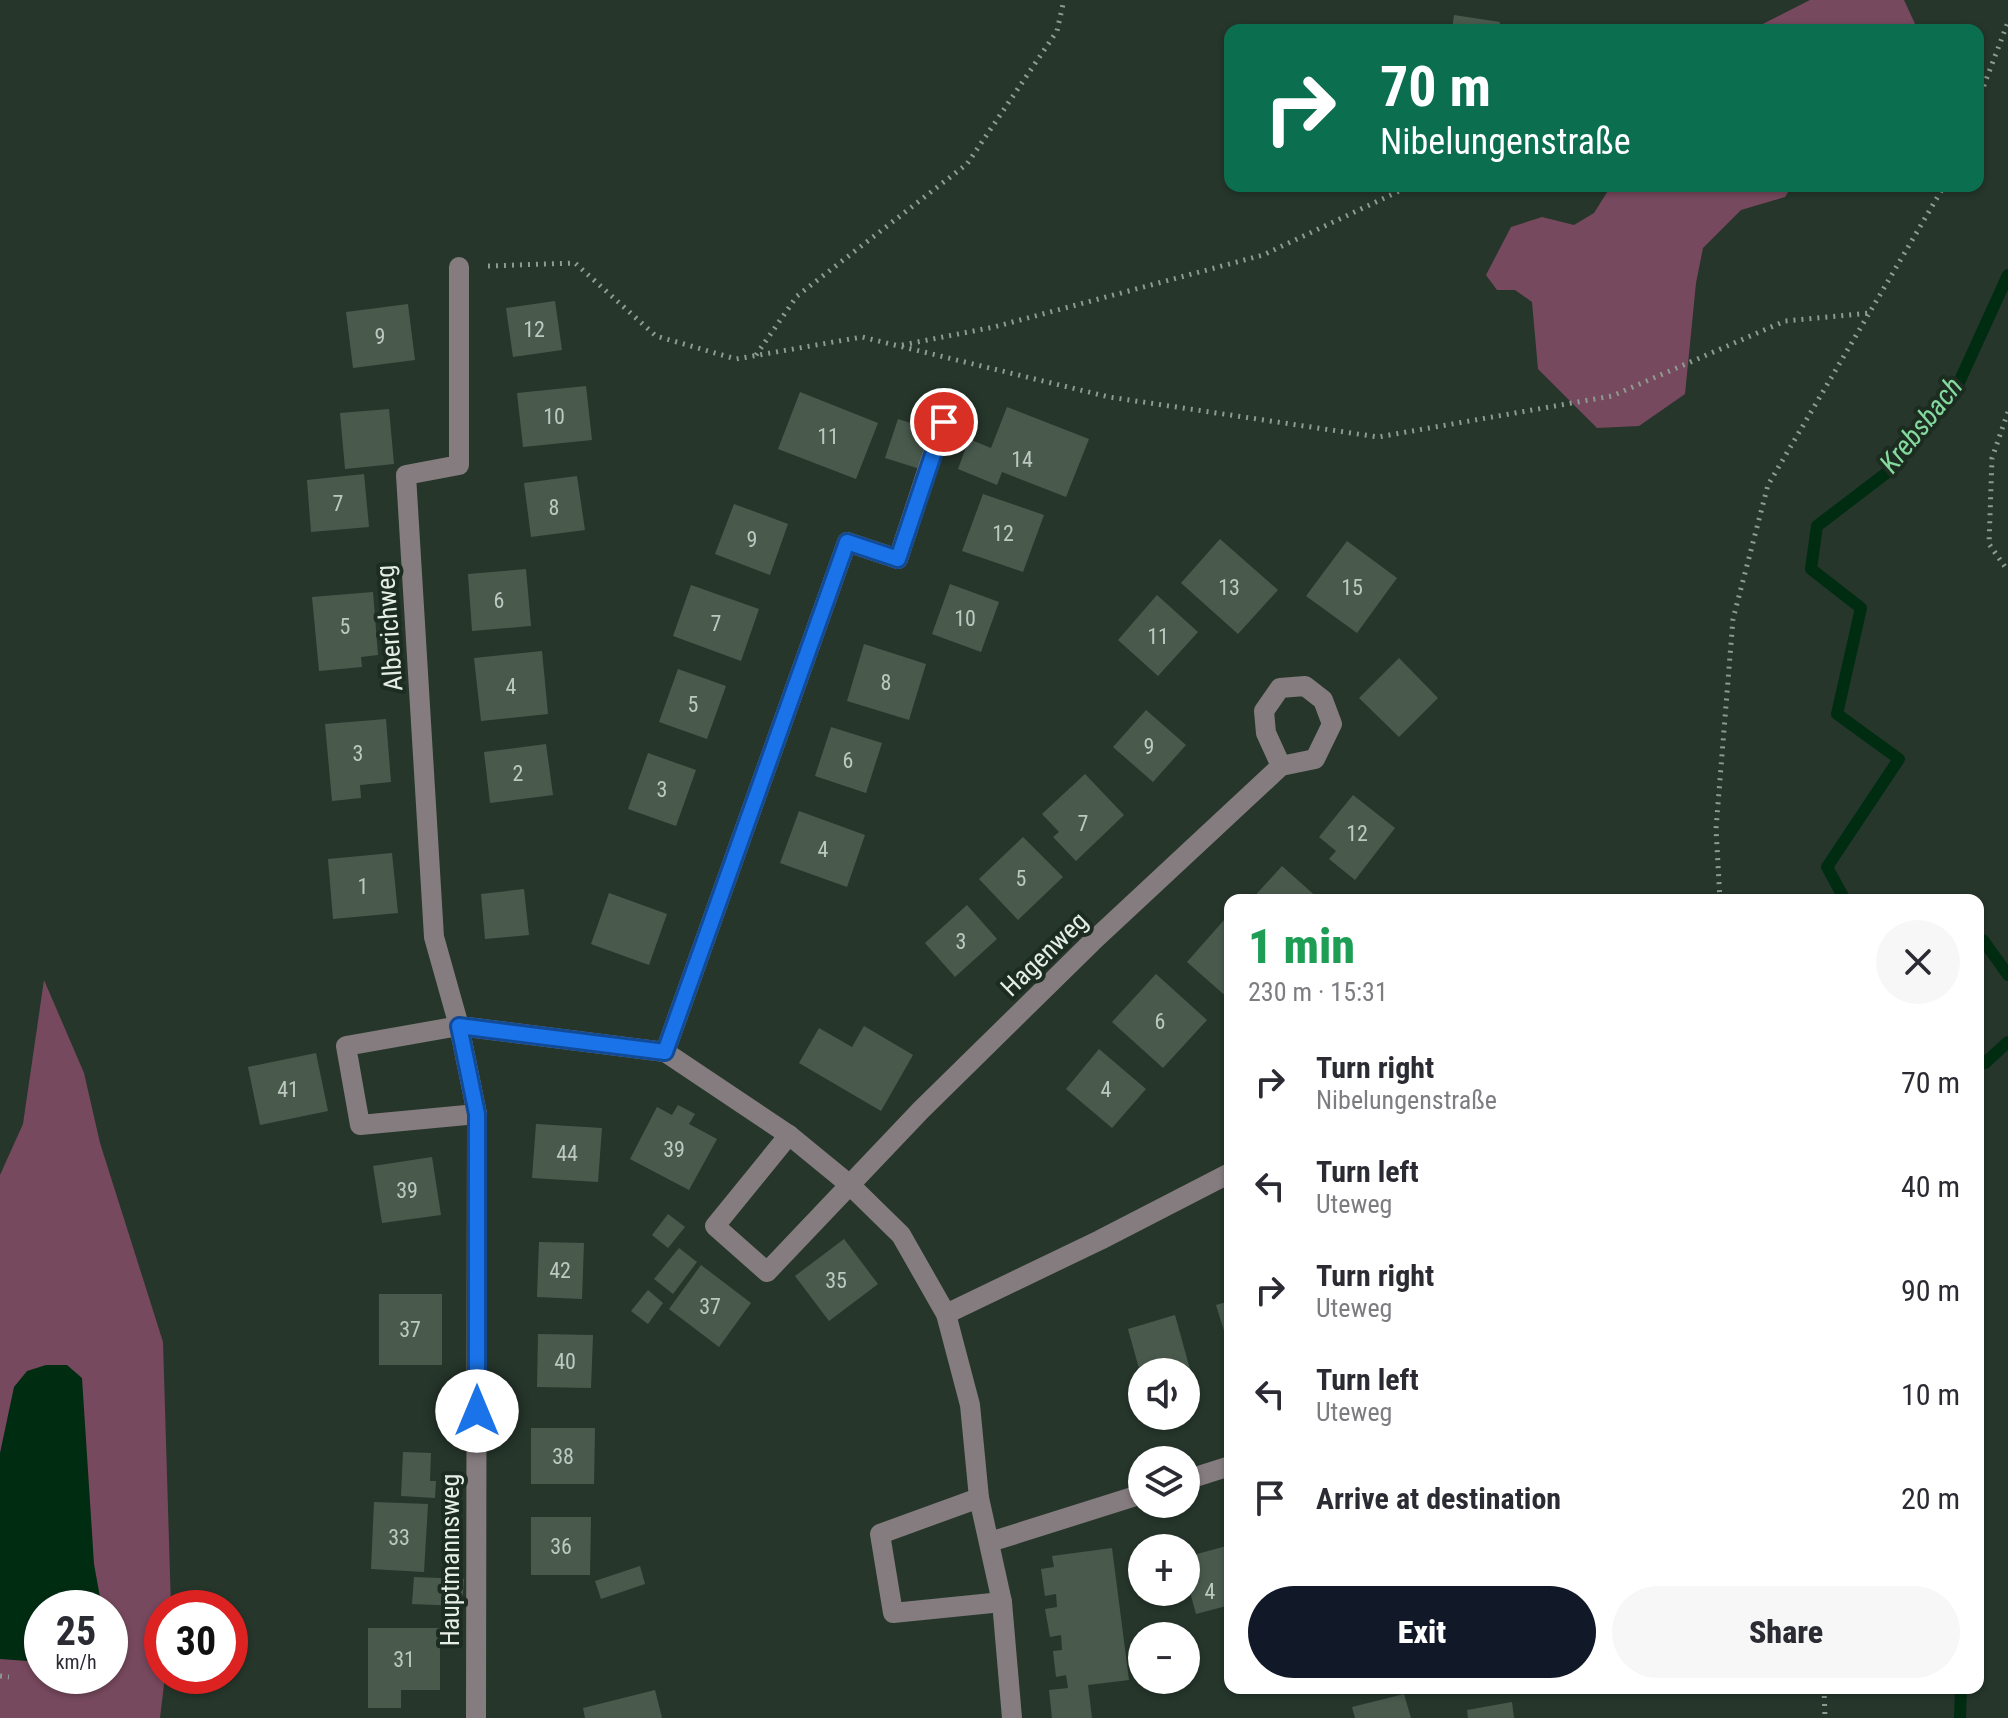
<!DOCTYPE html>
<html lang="en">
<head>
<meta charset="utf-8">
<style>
	:root { --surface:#fff; --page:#f7f7f7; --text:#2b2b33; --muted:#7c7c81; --accent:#111827 }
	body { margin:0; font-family:"Roboto Condensed",sans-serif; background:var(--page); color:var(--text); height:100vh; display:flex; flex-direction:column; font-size:30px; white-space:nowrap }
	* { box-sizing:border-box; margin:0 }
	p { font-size:26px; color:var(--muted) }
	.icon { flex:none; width:44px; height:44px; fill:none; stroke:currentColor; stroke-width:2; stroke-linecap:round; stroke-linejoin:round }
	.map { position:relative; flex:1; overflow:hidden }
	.details { position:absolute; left:1224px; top:894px; width:760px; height:800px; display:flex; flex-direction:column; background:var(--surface); border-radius:16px; box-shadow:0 2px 6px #0004 }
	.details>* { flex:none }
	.banner { position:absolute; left:1224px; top:24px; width:760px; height:168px; border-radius:16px; box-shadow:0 2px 6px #0004; background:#0b6e4f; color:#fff; overflow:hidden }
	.tools { position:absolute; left:1128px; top:1358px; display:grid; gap:16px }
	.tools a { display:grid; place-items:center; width:72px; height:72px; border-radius:50%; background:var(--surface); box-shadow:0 2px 6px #0004; font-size:40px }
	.speed { position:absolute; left:24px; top:1590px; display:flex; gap:16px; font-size:40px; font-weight:700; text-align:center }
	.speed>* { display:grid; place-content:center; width:104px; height:104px; border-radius:50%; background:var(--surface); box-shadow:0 2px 6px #0004; line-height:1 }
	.speed small { font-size:20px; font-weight:400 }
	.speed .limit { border:12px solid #d22; background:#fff; color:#111 }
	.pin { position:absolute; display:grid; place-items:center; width:68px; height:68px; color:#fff; margin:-34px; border:4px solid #fff; border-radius:50%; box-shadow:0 2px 8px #0007 }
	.me { position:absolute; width:88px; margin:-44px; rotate:0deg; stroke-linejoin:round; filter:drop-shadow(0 0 6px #0008) }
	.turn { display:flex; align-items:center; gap:28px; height:168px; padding:0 24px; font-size:36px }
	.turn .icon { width:104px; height:104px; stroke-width:2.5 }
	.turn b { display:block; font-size:56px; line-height:68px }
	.round { display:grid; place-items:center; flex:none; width:84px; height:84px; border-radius:42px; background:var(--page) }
	.overview { display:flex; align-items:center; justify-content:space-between; height:136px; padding:0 24px }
	h1 { font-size:48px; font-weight:800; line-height:60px; color:#1e9e55 }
	.button { display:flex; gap:16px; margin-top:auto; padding:16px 24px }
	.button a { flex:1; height:92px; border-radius:48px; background:var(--accent); color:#fff; font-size:32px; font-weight:800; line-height:92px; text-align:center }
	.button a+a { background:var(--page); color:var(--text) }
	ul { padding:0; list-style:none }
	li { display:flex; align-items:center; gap:24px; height:104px; padding:0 24px }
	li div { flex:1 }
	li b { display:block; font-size:30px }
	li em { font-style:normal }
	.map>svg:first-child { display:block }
	.green { fill:#77495e; fill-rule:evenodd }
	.water { fill:#002c12 }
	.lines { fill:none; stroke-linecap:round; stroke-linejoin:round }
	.stream { stroke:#002c12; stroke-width:12 }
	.building { fill:#495a4d }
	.path { stroke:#8e9b91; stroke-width:5; stroke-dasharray:2 6; stroke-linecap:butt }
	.minor { stroke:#857c7f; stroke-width:20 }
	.route-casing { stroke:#114b97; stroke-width:20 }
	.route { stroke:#1a73e8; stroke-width:14 }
	.labels { text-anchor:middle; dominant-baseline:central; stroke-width:8; stroke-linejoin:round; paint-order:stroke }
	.number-label { font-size:22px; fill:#bdc9c0 }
	.street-label { font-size:26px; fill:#e4eee6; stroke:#1d2c21 }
	.water-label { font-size:28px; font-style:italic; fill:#84d99f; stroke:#1d2c21 }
</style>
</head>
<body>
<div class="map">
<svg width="2008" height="1718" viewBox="0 0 2008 1718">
	<rect width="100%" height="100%" fill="#26362b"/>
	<g class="green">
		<polygon points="1810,0 1904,0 1916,26 1916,30 1751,30"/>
		<polygon points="1611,186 1792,186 1785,197 1741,210 1703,248 1696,283 1685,394 1639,426 1597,428 1538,369 1532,302 1515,290 1497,290 1486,275 1511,227 1542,217 1574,225 1594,213"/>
		<path d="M44,980L84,1073L100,1143L163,1342L171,1608H162V1676H165L160,1718H0V1175L23,1124ZM42,1608H110V1676H42Z"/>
	</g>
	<polygon class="water" points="46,1365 67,1365 82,1378 94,1564 102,1608 42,1608 42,1662 0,1659 0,1453 14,1387 27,1371"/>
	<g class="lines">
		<g class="stream">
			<polyline points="1845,900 1827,867 1899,759 1837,714 1861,608 1811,569 1817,526 1889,471 1956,389 2008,275"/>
			<polyline points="1978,940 1983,940 2008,975"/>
			<polyline points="1978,1064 1985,1063 2008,1042"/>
			<polyline points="1960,1718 1961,1688"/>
		</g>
	</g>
	<g class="building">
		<polygon points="1454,15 1500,22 1499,30 1452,30"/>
		<polygon points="555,301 562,350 513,357 506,308"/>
		<polygon points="408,304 415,360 353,368 346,312"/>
		<polygon points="586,386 592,440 523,447 517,393"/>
		<polygon points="800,392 878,423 856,479 778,449"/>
		<polygon points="1007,407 1089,439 1066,497 1002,472 997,485 958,469 969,439 991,448"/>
		<polygon points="389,409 394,464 345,469 340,413"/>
		<polygon points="898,419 933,430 920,469 885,458"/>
		<polygon points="364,474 369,527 311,532 307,480"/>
		<polygon points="577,476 585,530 531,537 524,483"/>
		<polygon points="983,494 1044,515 1023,572 962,551"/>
		<polygon points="734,504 788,524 770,575 715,554"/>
		<polygon points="1220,539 1278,590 1238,634 1181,583"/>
		<polygon points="1347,541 1397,578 1357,633 1306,596"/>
		<polygon points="526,569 531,626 472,631 468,574"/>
		<polygon points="950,584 999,602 981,652 932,634"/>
		<polygon points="691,585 759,609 741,661 673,636"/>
		<polygon points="373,592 378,655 361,657 362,667 319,671 312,597"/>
		<polygon points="1157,595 1198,632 1158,676 1118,640"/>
		<polygon points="864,644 926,664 909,720 847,701"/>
		<polygon points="542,651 548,714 481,721 474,658"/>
		<polygon points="1399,658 1438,698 1399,737 1359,698"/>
		<polygon points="678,669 726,686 707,739 659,722"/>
		<polygon points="1146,710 1186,745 1153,782 1113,747"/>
		<polygon points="386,719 391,782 360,785 361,798 332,801 325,724"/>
		<polygon points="831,727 882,743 866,793 815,776"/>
		<polygon points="546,744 553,795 490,803 484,752"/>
		<polygon points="648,753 696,770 676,826 628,809"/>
		<polygon points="1085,774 1124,815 1076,861 1053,837 1059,832 1042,814"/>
		<polygon points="1353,795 1395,828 1355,880 1329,859 1336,851 1319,837"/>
		<polygon points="799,811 865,835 847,887 780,863"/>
		<polygon points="1023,837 1063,877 1018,920 979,879"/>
		<polygon points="392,853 398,913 333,919 328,859"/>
		<polygon points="1282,866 1320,900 1251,900"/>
		<polygon points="524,889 529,935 485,939 481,894"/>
		<polygon points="609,893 667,914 649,965 591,944"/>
		<polygon points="967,905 997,939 955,977 925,943"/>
		<polygon points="1224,920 1230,926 1229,999 1187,962"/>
		<polygon points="1156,974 1207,1020 1163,1068 1112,1022"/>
		<polygon points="864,1026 913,1055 881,1111 799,1063 819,1028 852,1047"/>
		<polygon points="1099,1049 1146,1089 1112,1128 1066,1089"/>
		<polygon points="316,1053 328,1111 260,1125 248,1067"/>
		<polygon points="678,1105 695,1114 689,1124 717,1139 689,1190 630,1159 657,1107 672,1115"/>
		<polygon points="536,1124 602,1128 598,1182 532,1178"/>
		<polygon points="432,1157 441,1215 382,1223 373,1166"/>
		<polygon points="668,1214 685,1227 668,1248 652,1235"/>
		<polygon points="844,1239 878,1284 829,1321 795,1276"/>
		<polygon points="539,1242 584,1243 582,1299 537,1297"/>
		<polygon points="679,1248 697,1262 673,1294 654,1279"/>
		<polygon points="701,1265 751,1303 719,1347 669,1309"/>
		<polygon points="648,1290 663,1303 648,1324 631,1311"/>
		<rect x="379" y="1294" width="63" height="71"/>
		<polygon points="1230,1301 1230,1347 1229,1347 1216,1305"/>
		<polygon points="1175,1315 1191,1373 1140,1372 1128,1329"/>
		<polygon points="538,1334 593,1335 591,1388 537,1387"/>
		<polygon points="531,1428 595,1428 594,1484 531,1484"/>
		<polygon points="403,1452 431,1453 430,1481 436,1481 435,1498 401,1496"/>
		<polygon points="374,1502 428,1504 424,1572 371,1569"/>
		<polygon points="531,1517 591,1517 590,1575 531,1575"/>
		<polygon points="1230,1545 1230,1605 1196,1614 1186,1577 1186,1557"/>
		<polygon points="1112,1548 1129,1680 1088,1685 1092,1718 1052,1718 1049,1690 1068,1688 1066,1675 1056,1677 1053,1651 1062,1650 1061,1635 1050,1637 1045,1609 1057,1607 1056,1594 1045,1596 1041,1569 1054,1567 1052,1556"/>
		<polygon points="640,1566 645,1584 601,1599 595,1581"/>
		<polygon points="414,1577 464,1579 462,1606 412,1604"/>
		<polygon points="368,1628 440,1628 440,1690 401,1690 401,1708 368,1708"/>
		<polygon points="655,1690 662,1718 585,1718 583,1708"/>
		<polygon points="1404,1694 1411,1718 1355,1718 1352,1707"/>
		<polygon points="1512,1702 1514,1718 1468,1718 1467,1710"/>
	</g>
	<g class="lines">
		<g class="path">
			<polyline points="1978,101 2008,22"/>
			<polyline points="488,266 575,263 656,336 736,359 862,337 1109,397 1378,437 1612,396 1785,321 1871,313"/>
			<polyline points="902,345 994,327 1263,255 1410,186"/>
			<polyline points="756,355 797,296 967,164 1057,31 1064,0"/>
			<polyline points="2008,412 1992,458 1989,544 2008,571"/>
			<polyline points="1720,900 1716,829 1733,619 1768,485 1944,186"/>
			<polyline points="0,1676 9,1677"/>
			<polyline points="1824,1688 1825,1718"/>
		</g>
		<g class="minor">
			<polyline points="459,267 459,465 406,475 434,937 459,1026 477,1114 476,1718"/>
			<polyline points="665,1052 847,542 898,559 947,411"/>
			<polyline points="477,1114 360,1125 346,1046 459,1026 665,1052 789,1135 850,1185 901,1235 946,1314 970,1405 979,1498 1002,1602 1012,1718"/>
			<polyline points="789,1135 715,1226 767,1272 921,1110 1092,942 1281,766 1315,759 1332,724 1323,700 1305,686 1280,688 1264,711 1266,733 1281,766"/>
			<polyline points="946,1314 1100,1240 1230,1173"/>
			<polyline points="1186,1480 1230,1466"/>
			<polyline points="979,1498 880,1534 893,1613 1002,1602"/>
			<polyline points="990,1542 1142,1494"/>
		</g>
	</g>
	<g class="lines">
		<g class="route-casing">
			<polyline id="route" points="477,1411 477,1114 459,1026 665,1052 847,542 898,559 944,422"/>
		</g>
		<use href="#route" class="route"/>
	</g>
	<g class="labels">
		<g class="number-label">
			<text x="534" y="329">12</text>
			<text x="380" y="336">9</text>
			<text x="554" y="416">10</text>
			<text x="828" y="436">11</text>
			<text x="1022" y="459">14</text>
			<text x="338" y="503">7</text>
			<text x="554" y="507">8</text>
			<text x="1003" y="533">12</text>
			<text x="752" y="539">9</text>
			<text x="1229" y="587">13</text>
			<text x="1352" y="587">15</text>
			<text x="499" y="600">6</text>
			<text x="965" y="618">10</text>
			<text x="716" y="623">7</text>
			<text x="345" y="626">5</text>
			<text x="1158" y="636">11</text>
			<text x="886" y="682">8</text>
			<text x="511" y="686">4</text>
			<text x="693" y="704">5</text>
			<text x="1149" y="746">9</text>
			<text x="358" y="753">3</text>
			<text x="848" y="760">6</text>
			<text x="518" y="773">2</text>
			<text x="662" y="789">3</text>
			<text x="1083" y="823">7</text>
			<text x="1357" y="833">12</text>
			<text x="823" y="849">4</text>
			<text x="1021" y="878">5</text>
			<text x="363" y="886">1</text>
			<text x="961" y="941">3</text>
			<text x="1160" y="1021">6</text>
			<text x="288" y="1089">41</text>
			<text x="1106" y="1089">4</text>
			<text x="674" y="1149">39</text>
			<text x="567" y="1153">44</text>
			<text x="407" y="1190">39</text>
			<text x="560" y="1270">42</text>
			<text x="836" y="1280">35</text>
			<text x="710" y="1306">37</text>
			<text x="410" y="1329">37</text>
			<text x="565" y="1361">40</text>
			<text x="563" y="1456">38</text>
			<text x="399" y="1537">33</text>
			<text x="561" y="1546">36</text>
			<text x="1210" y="1591">4</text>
			<text x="404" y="1659">31</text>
		</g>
		<g class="street-label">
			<text transform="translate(389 628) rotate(-94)">Alberichweg</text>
			<text transform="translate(1044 954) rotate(-44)">Hagenweg</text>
			<text transform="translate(450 1560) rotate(-90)">Hauptmannsweg</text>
		</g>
		<g class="water-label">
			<text transform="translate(1921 425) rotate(-51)">Krebsbach</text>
		</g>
	</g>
</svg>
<div class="tools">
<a><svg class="icon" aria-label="sound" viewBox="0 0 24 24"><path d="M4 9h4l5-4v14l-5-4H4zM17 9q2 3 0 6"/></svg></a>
<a><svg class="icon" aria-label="layers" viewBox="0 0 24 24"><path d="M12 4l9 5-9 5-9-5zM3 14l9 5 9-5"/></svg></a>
<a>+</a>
<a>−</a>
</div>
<div class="speed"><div>25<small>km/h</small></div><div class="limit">30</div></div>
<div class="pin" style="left:944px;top:422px;background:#d93025"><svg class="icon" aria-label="arrive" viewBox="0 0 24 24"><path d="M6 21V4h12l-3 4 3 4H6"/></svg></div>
<svg class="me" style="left:477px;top:1411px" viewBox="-20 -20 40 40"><circle r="19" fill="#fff"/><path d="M0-13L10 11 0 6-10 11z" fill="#1a73e8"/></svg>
<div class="banner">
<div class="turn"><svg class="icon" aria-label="right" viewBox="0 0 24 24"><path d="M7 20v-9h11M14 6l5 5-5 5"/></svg><div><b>70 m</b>Nibelungenstraße</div></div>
</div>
<section class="details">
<div class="overview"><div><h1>1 min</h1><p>230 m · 15:31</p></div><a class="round"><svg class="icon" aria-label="close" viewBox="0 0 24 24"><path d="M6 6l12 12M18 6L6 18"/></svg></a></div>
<ul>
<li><svg class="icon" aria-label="right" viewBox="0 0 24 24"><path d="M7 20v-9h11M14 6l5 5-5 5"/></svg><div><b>Turn right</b><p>Nibelungenstraße</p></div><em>70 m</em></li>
<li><svg class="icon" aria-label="left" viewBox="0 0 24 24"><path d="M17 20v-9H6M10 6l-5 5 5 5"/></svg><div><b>Turn left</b><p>Uteweg</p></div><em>40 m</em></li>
<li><svg class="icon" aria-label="right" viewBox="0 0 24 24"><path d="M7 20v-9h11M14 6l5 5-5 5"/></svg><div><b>Turn right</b><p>Uteweg</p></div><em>90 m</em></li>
<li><svg class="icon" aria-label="left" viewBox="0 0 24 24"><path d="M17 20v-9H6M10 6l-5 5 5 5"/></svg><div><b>Turn left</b><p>Uteweg</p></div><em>10 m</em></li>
<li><svg class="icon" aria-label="arrive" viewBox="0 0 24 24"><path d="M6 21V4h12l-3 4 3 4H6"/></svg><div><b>Arrive at destination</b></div><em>20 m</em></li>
</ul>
<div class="button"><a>Exit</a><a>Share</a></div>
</section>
</div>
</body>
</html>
